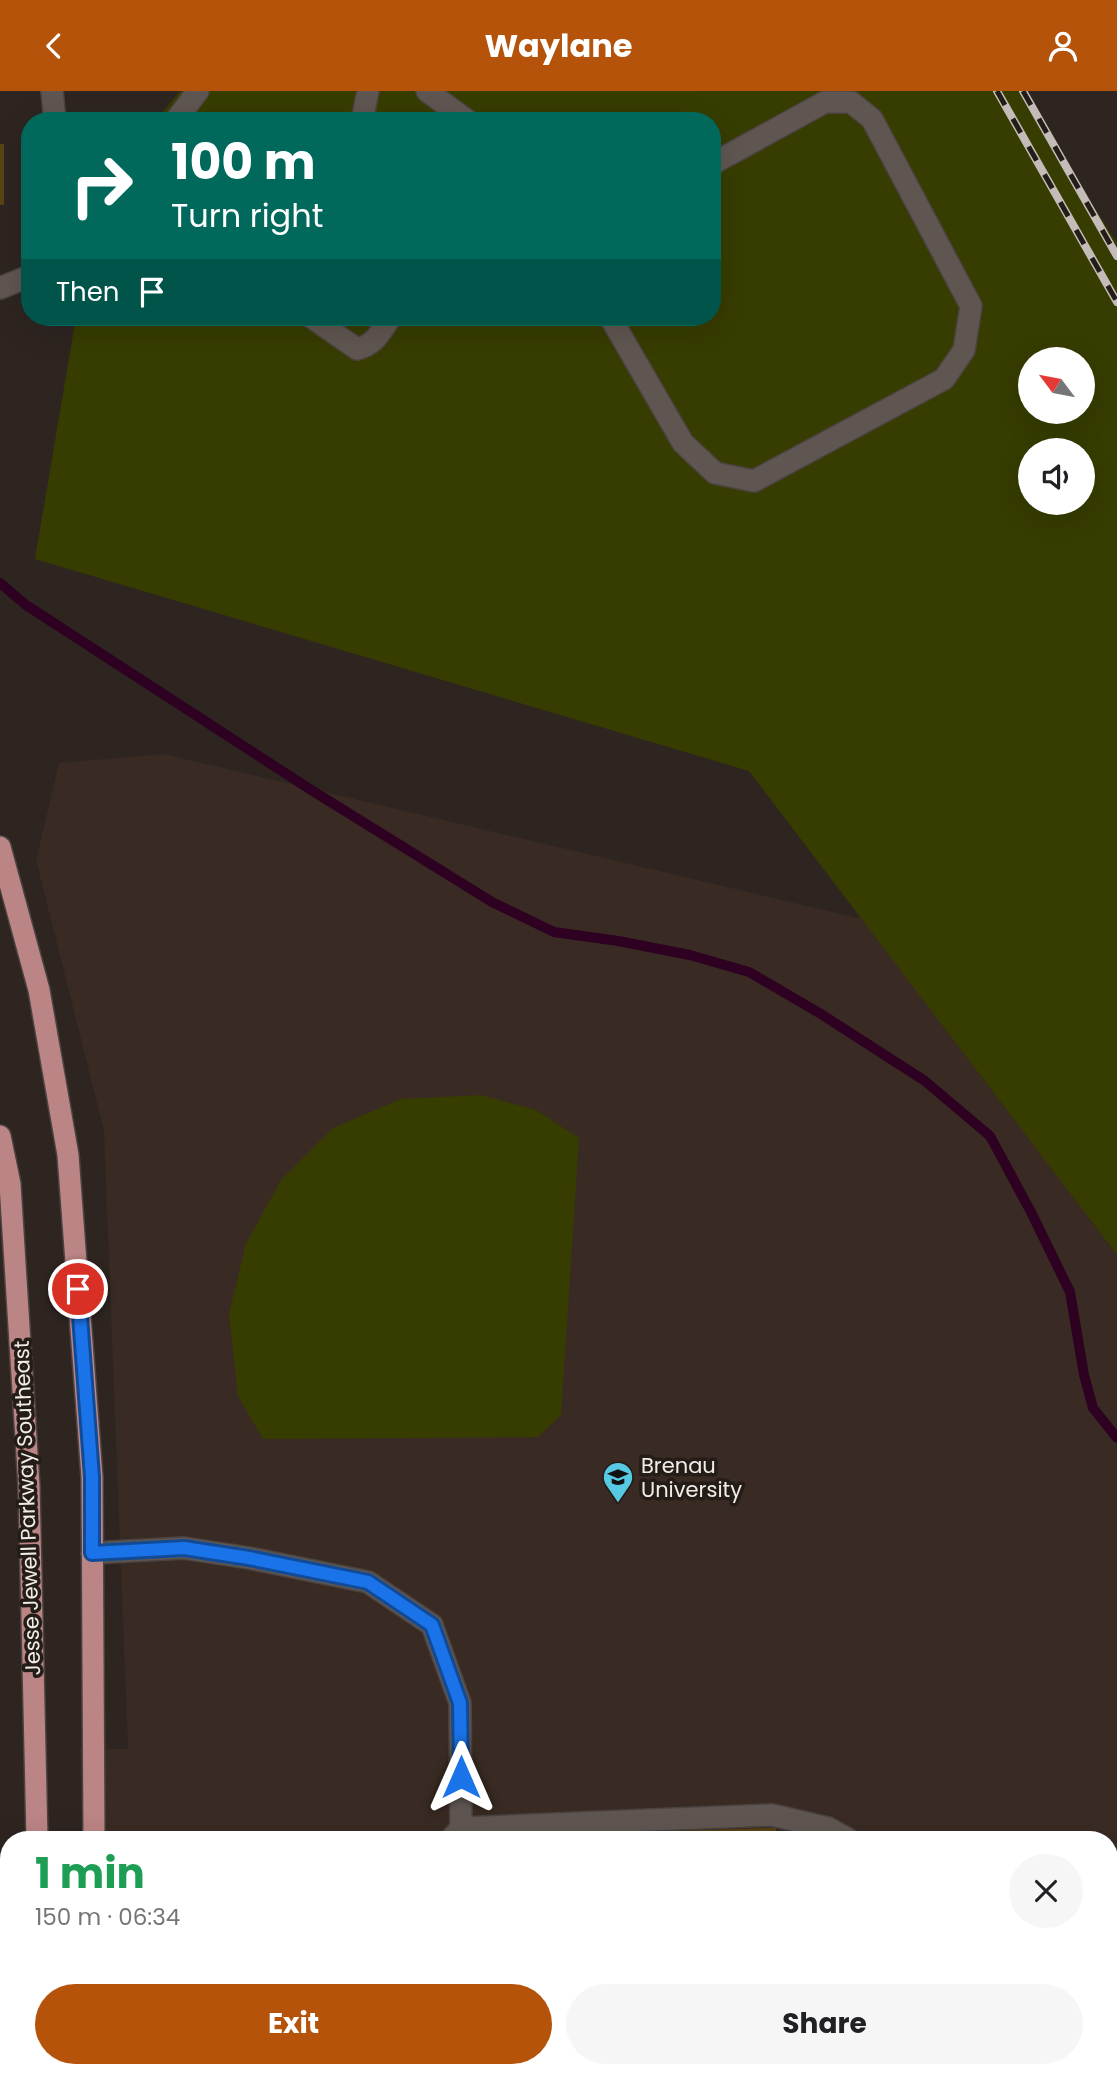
<!DOCTYPE html>
<html lang="en">
<head>
<meta charset="utf-8">
<style>
	:root { --surface:#fff; --page:#f6f6f6; --text:#202124; --muted:#757577; --accent:#b45309 }
	body { margin:0; font-family:Poppins,sans-serif; background:var(--page); color:var(--text); height:100vh; display:flex; flex-direction:column; font-size:26px; white-space:nowrap }
	* { box-sizing:border-box; margin:0 }
	p { font-size:23px; color:var(--muted) }
	.icon { flex:none; width:38px; height:38px; fill:none; stroke:currentColor; stroke-width:2; stroke-linecap:round; stroke-linejoin:round }
	.map { position:relative; flex:1; overflow:hidden }
	.panel { position:absolute; left:0px; top:1740px; width:1118px; height:247px; display:flex; flex-direction:column; background:var(--surface); border-radius:28px 28px 0 0; box-shadow:0 7px 28px #0002 }
	.panel>* { flex:none }
	.hud { position:absolute; left:21px; top:21px; width:700px; height:214px; border-radius:28px; box-shadow:0 7px 28px #0002; background:#00695c; color:#fff; overflow:hidden }
	.needle { width:46px; rotate:302deg }
	.fabs { position:absolute; left:1018px; top:256px; display:grid; gap:14px }
	.fabs a { display:grid; place-items:center; width:77px; height:77px; border-radius:50%; background:var(--surface); box-shadow:0 7px 28px #0002; font-size:35px }
	.pin { position:absolute; display:grid; place-items:center; width:60px; height:60px; color:#fff; margin:-30px; border:4px solid #fff; border-radius:50%; box-shadow:0 2px 7px #0007 }
	.me { position:absolute; width:77px; margin:-38px; rotate:0deg; stroke-linejoin:round; filter:drop-shadow(0 0 5px #0008) }
	.turn { display:flex; align-items:center; gap:24px; height:147px; padding:0 35px; font-size:32px }
	.turn .icon { width:91px; height:91px; stroke-width:2.5 }
	.turn b { display:block; font-size:49px; line-height:60px }
	.then { display:flex; align-items:center; height:66px; padding:0 35px; background:#0003; gap:14px; font-size:26px }
	.round { display:grid; place-items:center; flex:none; width:74px; height:74px; border-radius:37px; background:var(--page) }
	.headline { display:flex; align-items:center; justify-content:space-between; height:119px; padding:0 35px }
	h1 { font-size:42px; font-weight:700; line-height:52px; color:#1e9e55 }
	.primary-button { display:flex; gap:14px; margin-top:auto; padding:14px 35px }
	.primary-button a { flex:1; height:80px; border-radius:42px; background:var(--accent); color:#fff; font-size:28px; font-weight:700; line-height:80px; text-align:center }
	.primary-button a+a { background:var(--page); color:var(--text) }
	header { display:flex; justify-content:space-between; align-items:center; height:91px; padding:0 35px; background:var(--accent); color:#fff; font-size:32px; font-weight:700 }
	.map>svg:first-child { display:block }
	.built { fill:#392b23 }
	.green { fill:#373c00; fill-rule:evenodd }
	.water { fill:#2e0021 }
	.lines { fill:none; stroke-linecap:round; stroke-linejoin:round }
	.stream { stroke:#2e0021; stroke-width:10 }
	.building { fill:#594316 }
	.minor-casing { stroke:#4b4340; stroke-width:24 }
	.major-casing { stroke:#4b4340; stroke-width:24 }
	.minor { stroke:#605651; stroke-width:21 }
	.major { stroke:#bb8485; stroke-width:21 }
	.rail-casing { stroke:#c3bcb9; stroke-width:8 }
	.rail { stroke:#241c17; stroke-width:5; stroke-dasharray:16; stroke-linecap:butt }
	.route-casing { stroke:#114b97; stroke-width:18 }
	.route { stroke:#1a73e8; stroke-width:12 }
	.labels { text-anchor:middle; dominant-baseline:central; stroke-width:7; stroke-linejoin:round; paint-order:stroke }
	.poi-label { font-size:21px; fill:#f2ece9; stroke:#241c17; text-anchor:start }
	.street-label { font-size:21px; fill:#f2ece9; stroke:#241c17 }
</style>
</head>
<body>
<header><svg class="icon" aria-label="back" viewBox="0 0 24 24"><path d="M15 5l-7 7 7 7"/></svg>Waylane<svg class="icon" aria-label="person" viewBox="0 0 24 24"><circle cx="12" cy="8" r="4"/><path d="M4 21q1-7 8-7t8 7"/></svg></header>
<div class="map">
<svg width="1117" height="1986" viewBox="0 0 1117 1986">
	<rect width="100%" height="100%" fill="#2e2521"/>
	<polygon class="built" points="164,663 862,828 1117,1164 1117,1986 98,1986 97,1978 1110,1978 1110,1748 85,1748 80,1658 128,1658 104,1040 36,769 59,672"/>
	<g class="green">
		<path d="M180,0H1019L1117,152V1164L749,680L35,468L76,226H712V30H155ZM1031,268H1083V320H1031ZM1031,359H1083V411H1031Z"/>
		<polygon points="481,1004 536,1019 579,1047 561,1324 538,1346 263,1348 238,1305 229,1223 246,1153 281,1089 333,1037 401,1008"/>
	</g>
	<polygon class="water" points="1110,1774 1117,1774 1117,1986 1078,1986 1076,1978 1110,1978"/>
	<g class="lines">
		<polyline class="stream" points="0,492 26,514 308,697 492,811 554,841 618,850 690,864 749,881 821,923 925,990 990,1045 1031,1121 1070,1201 1084,1284 1093,1317 1117,1347"/>
	</g>
	<g class="building">
		<rect x="0" y="53" width="4" height="61"/>
		<polygon points="776,1737 776,1748 546,1748 546,1744"/>
		<rect x="551" y="1978" width="210" height="8"/>
	</g>
	<g class="lines">
		<g class="minor-casing">
			<g id="minor">
				<polyline points="52,0 55,30"/>
				<polyline points="427,0 468,30"/>
				<polyline points="175,30 198,0"/>
				<polyline points="362,30 368,0"/>
				<polyline points="0,197 30,185"/>
				<path d="M311,226L357,258C375,254 381,240 391,226"/>
				<polyline points="610,226 683,352 715,382 754,390 944,288 964,259 971,215 872,28 851,11 825,11 712,73"/>
				<polyline points="92,1462 184,1457 249,1467 368,1491 432,1534 460,1612 461,1737"/>
				<polyline points="451,1748 461,1737 772,1724 828,1737 848,1748"/>
				<polyline points="0,1782 9,1782"/>
				<polyline points="1047,1978 1048,1986"/>
			</g>
		</g>
		<g class="major-casing">
			<g id="major">
				<polyline points="0,756 39,899 68,1064 92,1386 94,1748"/>
				<polyline points="0,1045 10,1093 29,1395 37,1748"/>
				<polyline points="46,1978 47,1986"/>
				<polyline points="103,1978 104,1986"/>
			</g>
		</g>
		<use href="#minor" class="minor"/>
		<use href="#major" class="major"/>
		<g class="rail-casing">
			<g id="rail">
				<polyline points="997,0 1117,211"/>
				<polyline points="1023,0 1117,165"/>
			</g>
		</g>
		<use href="#rail" class="rail"/>
	</g>
	<g class="lines">
		<g class="route-casing">
			<polyline id="route" points="78,1198 92,1386 92,1462 184,1457 249,1467 368,1491 432,1534 460,1612 461,1686"/>
		</g>
		<use href="#route" class="route"/>
	</g>
	<defs>
		<g id="university-pin" transform="scale(1.575)"><path d="M0 17L-7.5 6A9.5 9.5 0 1 1 7.5 6Z" fill="#57c9e3" stroke="#241c17"/><path d="M0-5L7-2L0 1L-7-2ZM-4 1L0 2.5L4 1V4Q0 6-4 4Z" fill="#111"/></g>
	</defs>
	<g fill-rule="evenodd">
		<use href="#university-pin" x="618" y="1386"/>
	</g>
	<g class="labels">
		<g class="poi-label">
			<text x="641" y="1374">Brenau<tspan x="641" dy="24">University</tspan></text>
		</g>
		<g class="street-label">
			<text transform="translate(27 1417) rotate(-92)">Jesse Jewell Parkway Southeast</text>
		</g>
	</g>
</svg>
<div class="fabs">
<a><svg class="needle" viewBox="-14 -14 28 28"><path d="M0-13l5 13h-10z" fill="#e53935"/><path d="M0 13l5-13h-10z" fill="#757577"/></svg></a>
<a><svg class="icon" aria-label="sound" viewBox="0 0 24 24"><path d="M4 9h4l5-4v14l-5-4H4zM17 9q2 3 0 6"/></svg></a>
</div>
<div class="pin" style="left:78px;top:1198px;background:#d93025"><svg class="icon" aria-label="arrive" viewBox="0 0 24 24"><path d="M6 21V4h12l-3 4 3 4H6"/></svg></div>
<svg class="me" style="left:461px;top:1686px" viewBox="-20 -20 40 40"><path d="M0-17L14 15 0 8-14 15z" fill="#1a73e8" stroke="#fff" stroke-width="4"/></svg>
<div class="hud">
<div class="turn"><svg class="icon" aria-label="right" viewBox="0 0 24 24"><path d="M7 20v-9h11M14 6l5 5-5 5"/></svg><div><b>100 m</b>Turn right</div></div>
<div class="then">Then<svg class="icon" aria-label="arrive" viewBox="0 0 24 24"><path d="M6 21V4h12l-3 4 3 4H6"/></svg></div>
</div>
<section class="panel">
<div class="headline"><div><h1>1 min</h1><p>150 m · 06:34</p></div><a class="round"><svg class="icon" aria-label="close" viewBox="0 0 24 24"><path d="M6 6l12 12M18 6L6 18"/></svg></a></div>
<div class="primary-button"><a>Exit</a><a>Share</a></div>
</section>
</div>
</body>
</html>
